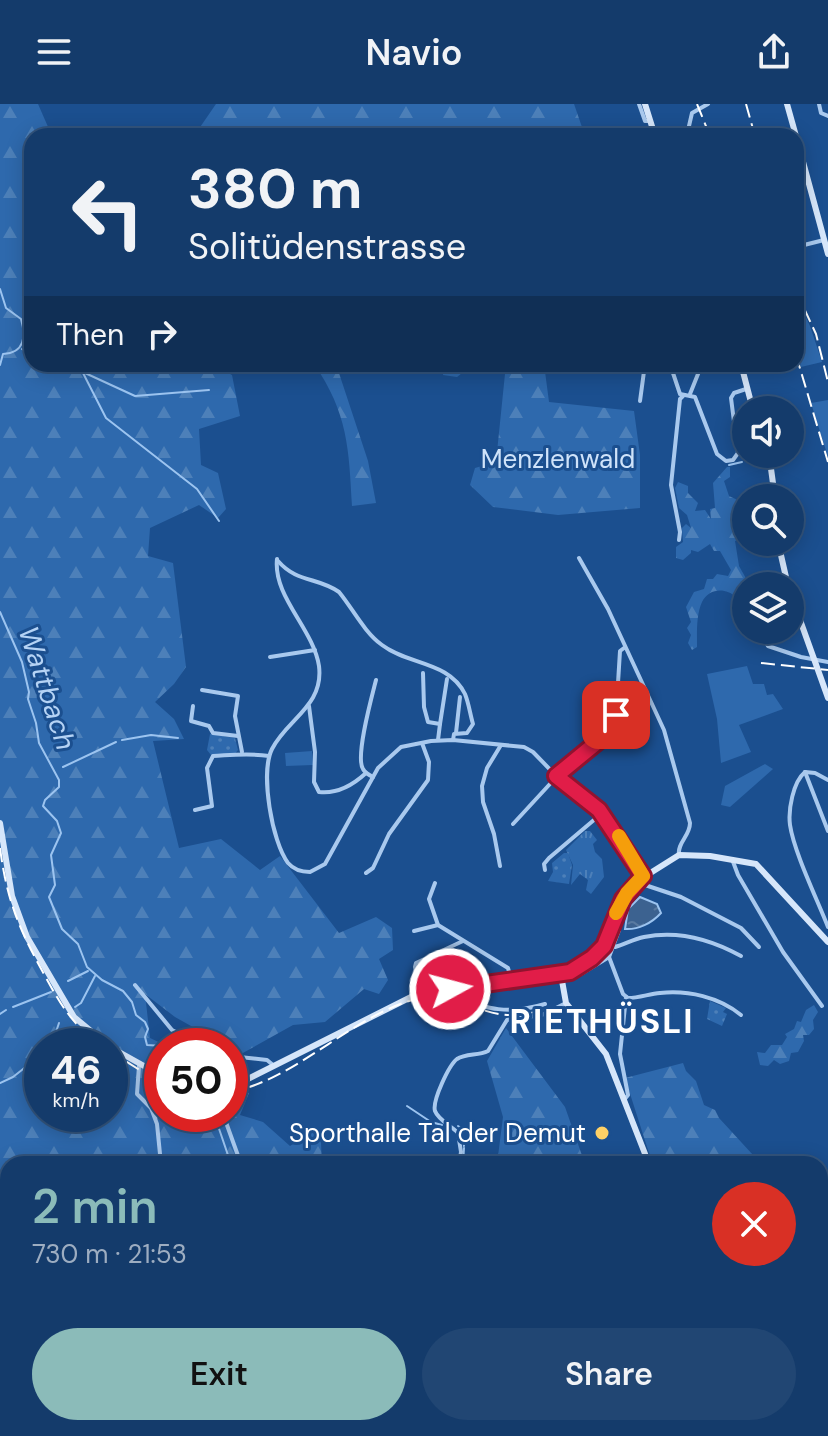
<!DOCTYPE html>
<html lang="en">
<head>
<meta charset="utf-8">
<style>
	:root { --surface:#143b6b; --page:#214673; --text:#f1f3f6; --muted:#9dadc1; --line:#33557e; --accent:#8bbbb9 }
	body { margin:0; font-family:"DM Sans",sans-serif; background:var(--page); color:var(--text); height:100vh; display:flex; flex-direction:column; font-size:30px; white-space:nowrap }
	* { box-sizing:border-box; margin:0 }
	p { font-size:26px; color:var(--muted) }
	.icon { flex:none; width:44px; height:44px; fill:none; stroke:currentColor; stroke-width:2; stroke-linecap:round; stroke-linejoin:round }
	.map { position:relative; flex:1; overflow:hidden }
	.details { position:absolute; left:0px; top:1052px; width:828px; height:280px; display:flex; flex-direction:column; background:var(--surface); border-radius:24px 24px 0 0; box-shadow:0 4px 20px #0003,0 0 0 2px var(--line) }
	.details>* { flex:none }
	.top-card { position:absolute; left:24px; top:24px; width:780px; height:244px; border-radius:24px; box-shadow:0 4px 20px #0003,0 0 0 2px var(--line); background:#143b6b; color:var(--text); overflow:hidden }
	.tools { position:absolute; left:732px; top:292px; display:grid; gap:16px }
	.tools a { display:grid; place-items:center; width:72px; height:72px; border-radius:50%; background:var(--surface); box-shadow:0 4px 20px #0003,0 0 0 2px var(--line); font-size:40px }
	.speed { position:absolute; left:24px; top:924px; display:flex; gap:16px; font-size:40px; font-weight:700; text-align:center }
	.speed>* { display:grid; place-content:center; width:104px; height:104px; border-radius:50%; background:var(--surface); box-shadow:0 4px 20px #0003,0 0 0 2px var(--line); line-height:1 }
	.speed small { font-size:20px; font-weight:400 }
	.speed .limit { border:12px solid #d22; background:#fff; color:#111 }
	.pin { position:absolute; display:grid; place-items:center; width:68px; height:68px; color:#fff; margin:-34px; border-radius:16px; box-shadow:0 4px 12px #0006 }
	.me { position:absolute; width:88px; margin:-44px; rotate:83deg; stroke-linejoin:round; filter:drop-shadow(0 0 6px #0008) }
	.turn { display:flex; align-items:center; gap:28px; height:168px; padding:0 32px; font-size:36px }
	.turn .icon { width:104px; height:104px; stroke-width:2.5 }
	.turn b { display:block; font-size:56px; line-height:68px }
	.then { display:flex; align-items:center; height:76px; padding:0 32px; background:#0003; gap:16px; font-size:30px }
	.round { display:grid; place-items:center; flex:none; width:84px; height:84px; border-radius:42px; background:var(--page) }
	.summary { display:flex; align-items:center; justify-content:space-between; height:136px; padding:0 32px }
	h1 { font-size:48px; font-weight:600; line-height:60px; color:var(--accent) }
	.action { display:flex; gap:16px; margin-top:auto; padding:16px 32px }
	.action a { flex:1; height:92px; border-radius:48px; background:var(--accent); color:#111; font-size:32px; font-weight:600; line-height:92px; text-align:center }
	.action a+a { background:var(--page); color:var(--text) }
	header { display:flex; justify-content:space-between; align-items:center; height:104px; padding:0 32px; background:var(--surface); font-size:36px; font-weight:600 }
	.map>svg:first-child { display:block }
	.grass { fill:url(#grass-tufts) }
	.forest { fill:url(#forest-firs); fill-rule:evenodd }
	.park { fill:url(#park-dots) }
	.garden { fill:#2e69ad }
	.water { fill:url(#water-ripples); stroke:#9cc4f0; stroke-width:2 }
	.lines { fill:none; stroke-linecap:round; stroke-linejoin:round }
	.stream { stroke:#9cc4f0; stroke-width:2 }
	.street { stroke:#a9c9ee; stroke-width:4 }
	.secondary { stroke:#d6e6fa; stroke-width:6 }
	.rail { stroke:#fff; stroke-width:2; stroke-dasharray:14 6; stroke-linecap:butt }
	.route-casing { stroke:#92132f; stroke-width:20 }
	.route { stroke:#e11d48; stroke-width:14 }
	.slow { stroke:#f59e0b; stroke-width:14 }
	.poi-dot { fill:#ffd166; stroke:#1b4f8f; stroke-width:3 }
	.labels { text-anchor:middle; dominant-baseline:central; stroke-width:6; stroke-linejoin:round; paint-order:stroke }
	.park-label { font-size:26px; fill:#cfe3fa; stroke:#1b4f8f }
	.poi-label { font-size:26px; fill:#fff; stroke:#1b4f8f; text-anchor:end }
	.water-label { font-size:28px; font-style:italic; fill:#b5d3f5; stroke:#1b4f8f }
	.district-label { font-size:34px; font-weight:bold; letter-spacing:2px; fill:#fff; stroke:#1b4f8f }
</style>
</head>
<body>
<header><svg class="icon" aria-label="menu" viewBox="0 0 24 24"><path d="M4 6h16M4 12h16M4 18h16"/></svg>Navio<svg class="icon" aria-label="share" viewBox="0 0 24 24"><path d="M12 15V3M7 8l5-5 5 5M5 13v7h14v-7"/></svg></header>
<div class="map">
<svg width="828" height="1332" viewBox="0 0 828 1332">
	<defs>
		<pattern id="grass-tufts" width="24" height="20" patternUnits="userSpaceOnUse" patternTransform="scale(2)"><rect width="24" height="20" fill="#2e69ad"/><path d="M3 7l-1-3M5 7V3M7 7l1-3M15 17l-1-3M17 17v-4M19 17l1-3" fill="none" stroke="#4d80b9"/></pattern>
		<pattern id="forest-firs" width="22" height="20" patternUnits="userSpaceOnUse" patternTransform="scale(2)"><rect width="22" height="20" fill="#2e69ad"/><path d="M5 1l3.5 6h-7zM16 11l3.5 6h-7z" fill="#4d80b9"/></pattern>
		<pattern id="park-dots" width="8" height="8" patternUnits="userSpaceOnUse" patternTransform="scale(2)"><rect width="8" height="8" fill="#2e69ad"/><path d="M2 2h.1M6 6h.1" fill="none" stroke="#4d80b9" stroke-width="1.8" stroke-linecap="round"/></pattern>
		<pattern id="water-ripples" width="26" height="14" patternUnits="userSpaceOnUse" patternTransform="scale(2)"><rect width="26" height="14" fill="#3c6290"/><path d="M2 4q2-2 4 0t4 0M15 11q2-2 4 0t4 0" fill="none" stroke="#597aa1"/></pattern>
	</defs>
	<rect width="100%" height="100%" fill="#1b4f8f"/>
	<polygon class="grass" points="585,727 590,727 597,736 593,740 595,748 602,755 604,773 591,790 586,786 588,776 580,770 571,781 573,761 566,746"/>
	<g class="forest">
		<path d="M0,0H38L52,32H32V260H211L232,271L240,312L199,325L201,361L218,369L226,405L218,414L199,401L150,424L148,452L173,459L186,563L174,580L155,598L174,615L184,635L153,637L179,744L221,735L260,766L280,752L339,829L376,813L392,824L393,846L379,855L388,876L379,890L364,885L325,918L293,921L241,950L175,913L145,890L150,934L167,942H162V1010H230V983L249,989L240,1011L263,1018L290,1042L316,1026L321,1039L322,1060H8V1287L0,1291ZM42,942H110V1010H42Z"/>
		<polygon points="216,0 574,0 585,32 194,32"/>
		<path d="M314,260H336L368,357L376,399L352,402C349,345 348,309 314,260Z"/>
		<polygon points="445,260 544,260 549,298 634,307 640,351 640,404 558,411 493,403 470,381 475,364 496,358 505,270 472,261 457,273 443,271"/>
		<path d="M727,363H730V373L724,377L729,392L746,400V408H739L736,413L746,423V433L735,437L739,462L748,478L746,483V516L743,515C746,486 712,477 702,498C696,511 697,529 697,543L692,546L688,539L691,531L687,524L691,518L686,503L694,488L704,485L707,475H713L717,470L728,472L731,466L720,447H714L710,440L698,448L691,446V449L683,456L676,454V443L683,438L682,424L686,420L691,424L687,411L679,404L675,384L678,378L688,382V389L698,399L695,407L705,406L711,415L710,405L715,404L713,379Z"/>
		<polygon points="814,901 818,908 813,916 814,925 809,931 803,931 804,937 798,948 791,949 789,957 780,960 774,956 768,962 760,961 757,948 765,949 771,941 782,941 787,933 785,930 794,925 797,917 801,918 806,906"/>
		<polygon points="506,924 565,1003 585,1060 497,1060 503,1013 487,957"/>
		<polygon points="683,959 686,967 696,977 704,1001 715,1006 719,1014 753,1051 757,1060 657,1060 649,1049 625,974"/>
		<polygon points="820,1117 828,1130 828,1332 818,1332 812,1324 820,1324"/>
		<polygon points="139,1324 284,1324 283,1332 146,1332"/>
		<polygon points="462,1324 684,1324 687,1332 460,1332"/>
	</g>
	<g class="park">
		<polygon points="210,630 235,634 238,646 234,651 211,651 207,646"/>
		<polygon points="564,749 568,749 572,761 569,780 548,777 553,768 552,759"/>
		<polygon points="710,897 726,904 723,908 727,910 722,922 707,915"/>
	</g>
	<g class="garden">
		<polygon points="796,192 810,222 822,258 801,263 796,243"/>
		<polygon points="828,296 828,353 811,299"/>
		<polygon points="747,562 753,580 764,580 767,591 773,590 783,605 739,621 751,648 721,659 717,615 707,570"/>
		<polygon points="312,647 313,661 286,662 285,649"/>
		<polygon points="765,660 773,665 730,703 721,701 725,682"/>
	</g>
	<path class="water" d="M640,793L657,800L661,809C652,819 638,826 625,825L628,805Z"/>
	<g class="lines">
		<g class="stream">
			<path d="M0,185L6,204L21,215C26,232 25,249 3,250L0,261"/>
			<polyline points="22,245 32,249"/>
			<polyline points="65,260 67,261"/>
			<polyline points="72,263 135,292 209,286"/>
			<polyline points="82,267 106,314 197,385 219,417"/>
			<polyline points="729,361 742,358"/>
			<polyline points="0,508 22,558 29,588 28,595 36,619 39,639 59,676 59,683 45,696 43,702 57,717 61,729 51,751 55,781 49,793 62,825 78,840 87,863 102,876 123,887 132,898 136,911 145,918 148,925 145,933 147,941 163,942"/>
			<polyline points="122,636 151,631 178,634"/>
			<polyline points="63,663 116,638"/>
			<polyline points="68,877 88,867"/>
			<polyline points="13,903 51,888"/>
			<polyline points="75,903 81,899 95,872"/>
			<polyline points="0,910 6,906"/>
			<polyline points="53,937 59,919"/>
			<polyline points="0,979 13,973 42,950"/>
			<polyline points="407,1002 431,1018 442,1021"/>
			<polyline points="214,1010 231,1060"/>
			<polyline points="458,1022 463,1025 463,1031"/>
			<polyline points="463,1035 464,1042"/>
			<polyline points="463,1060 464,1044"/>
			<polyline points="0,1152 8,1152"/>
			<polyline points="190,1324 192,1332"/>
		</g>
		<g class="street">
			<polyline points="639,0 645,17 650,17"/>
			<polyline points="819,0 821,9 828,12"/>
			<polyline points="691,32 689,22 692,9 708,0"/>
			<polyline points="796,143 824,136"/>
			<polyline points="670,260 680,290 695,293 717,350 726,357 733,356 738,349 731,294 734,289 746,285"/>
			<polyline points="690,290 702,260"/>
			<polyline points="640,297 645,260"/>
			<polyline points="679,436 680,428 671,381 680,295 683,292"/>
			<path d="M579,454L608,505L664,626L690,719C690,732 677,739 679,751"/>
			<path d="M277,455C273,493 313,524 319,562C324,602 287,615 272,645C260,669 272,738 288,759C294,766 301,768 310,768L325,760L378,664L401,643L431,637L453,636L524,643L533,648L566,682L599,706L643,772"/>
			<path d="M278,457C297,479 318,473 339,488C353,505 364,528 382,541C408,561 449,557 465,590C469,600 470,610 473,620L467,629L454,630L453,636"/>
			<polyline points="759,526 768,542 801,553 828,558"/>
			<polyline points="270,553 315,546"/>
			<polyline points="423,569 424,603 428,618 440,620 438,636"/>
			<polyline points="202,586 238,592 235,612 242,648"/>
			<polyline points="193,602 191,617 209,622 213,629 238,632"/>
			<path d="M309,602L315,648L314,678L319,688C336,690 353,681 366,669"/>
			<polyline points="440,620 447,575"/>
			<polyline points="456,629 460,593"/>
			<path d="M805,668C793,678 788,706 790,721C794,748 817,795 828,823"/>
			<polyline points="805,668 828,727"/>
			<polyline points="805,668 815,669 828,676"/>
			<path d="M373,673C369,671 365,669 363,665C355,653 372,592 376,576"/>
			<path d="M195,706L212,702L207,664L213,652C233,651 249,649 269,652"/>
			<polyline points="513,720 561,668 612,626 616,611 620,547 624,544"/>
			<polyline points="732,755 738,771 783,848 822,902"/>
			<polyline points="500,762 494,730 483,698 482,682 487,664 501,641"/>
			<polyline points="545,766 544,760 549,754 601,710"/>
			<polyline points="366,769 373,764 389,730 428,676 429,658 422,639"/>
			<polyline points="636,778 681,793 741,824 759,843"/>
			<polyline points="435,779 429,795 438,821 508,864 511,875"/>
			<polyline points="414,827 438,821"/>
			<path d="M615,843C625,840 634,835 644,833C678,826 712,836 741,852"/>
			<path d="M609,853L623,890L628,894C639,894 649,890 660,889C688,886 719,893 741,911"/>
			<polyline points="581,870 609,853 619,826 618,822 613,819"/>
			<polyline points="135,881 172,926 203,942"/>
			<path d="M450,885L453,893C488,905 508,911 545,900"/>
			<polyline points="420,890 415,863 416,859 463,837"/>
			<polyline points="230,952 267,956 273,961"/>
			<polyline points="139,962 137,990 151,1004 157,1020 161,1060"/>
			<polyline points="624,996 628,991 620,950 626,893"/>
			<polyline points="223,1010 241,1060"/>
			<polyline points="156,1013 153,991 155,984 162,982"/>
			<path d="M459,1060L461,1048L458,1029C452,1022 439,1017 435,1007C432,997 449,961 457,955C466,949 478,952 488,947L507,916L542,911L566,899"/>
			<polyline points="196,1324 199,1332"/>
		</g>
		<g class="secondary">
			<polyline points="645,0 655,32"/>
			<polyline points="787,0 796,32"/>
			<polyline points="796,32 828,150"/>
			<polyline points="741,260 753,306"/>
			<polyline points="769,350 775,394"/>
			<polyline points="778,438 788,482"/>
			<polyline points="790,488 828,594"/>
			<polyline points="0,719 12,792 27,833 74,913 109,942"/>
			<polyline points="561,871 566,899 606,950 649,1060"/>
			<polyline points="110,943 162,972"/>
			<polyline points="230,984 411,893 450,885 570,868 604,842 619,802 636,778 679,751 710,752 756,760 828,838"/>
			<polyline points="747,1324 750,1332"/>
		</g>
		<g class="rail">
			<polyline points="697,0 710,32"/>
			<polyline points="746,0 755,32"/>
			<polyline points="796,187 816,230 828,278"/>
			<polyline points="796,251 828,358"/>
			<polyline points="761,559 828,566"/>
			<path d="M0,744C7,797 19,825 45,872C62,903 73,922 103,942"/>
			<polyline points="110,947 138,965 162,976"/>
			<path d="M230,988C296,976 351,912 416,895C446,888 471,905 499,910C516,913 532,909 548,905"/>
		</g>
	</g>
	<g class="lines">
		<g class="route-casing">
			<polyline id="route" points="450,885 570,868 592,854 604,842 623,795 643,772 599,706 556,672 612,626 616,611"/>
		</g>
		<use href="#route" class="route"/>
		<polyline class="slow" points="616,809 627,789 643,772 619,732"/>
	</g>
	<circle class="poi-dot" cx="602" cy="1029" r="8"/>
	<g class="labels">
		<g class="park-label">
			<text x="558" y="355">Menzlenwald</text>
		</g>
		<g class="poi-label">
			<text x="586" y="1029">Sporthalle Tal der Demut</text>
		</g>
		<g class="water-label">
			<text transform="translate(47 584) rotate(72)">Wattbach</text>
		</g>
		<g class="district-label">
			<text x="602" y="917">RIETHÜSLI</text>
		</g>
	</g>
</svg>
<div class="tools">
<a><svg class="icon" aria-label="sound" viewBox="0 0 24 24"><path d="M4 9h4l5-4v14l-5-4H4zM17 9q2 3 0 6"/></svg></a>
<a><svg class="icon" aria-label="search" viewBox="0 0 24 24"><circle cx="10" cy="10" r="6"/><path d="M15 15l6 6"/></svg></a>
<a><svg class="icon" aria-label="layers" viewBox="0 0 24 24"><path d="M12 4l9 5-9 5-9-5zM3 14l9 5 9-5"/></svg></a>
</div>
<div class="speed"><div>46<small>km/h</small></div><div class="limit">50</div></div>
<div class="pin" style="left:616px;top:611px;background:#d93025"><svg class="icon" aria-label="arrive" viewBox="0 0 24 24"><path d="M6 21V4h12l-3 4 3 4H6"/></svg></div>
<svg class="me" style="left:450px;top:885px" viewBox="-20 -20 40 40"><circle r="17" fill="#e11d48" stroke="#fff" stroke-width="3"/><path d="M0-11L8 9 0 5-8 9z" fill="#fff"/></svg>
<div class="top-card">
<div class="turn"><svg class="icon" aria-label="left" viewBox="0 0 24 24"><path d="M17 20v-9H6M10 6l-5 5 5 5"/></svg><div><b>380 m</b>Solitüdenstrasse</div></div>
<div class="then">Then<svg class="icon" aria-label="right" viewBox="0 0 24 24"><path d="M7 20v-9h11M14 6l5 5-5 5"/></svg></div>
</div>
<section class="details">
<div class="summary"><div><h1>2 min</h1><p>730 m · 21:53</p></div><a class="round" style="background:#d93025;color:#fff"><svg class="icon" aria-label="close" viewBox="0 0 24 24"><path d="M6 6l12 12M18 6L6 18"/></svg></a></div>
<div class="action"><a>Exit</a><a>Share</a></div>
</section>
</div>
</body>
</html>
